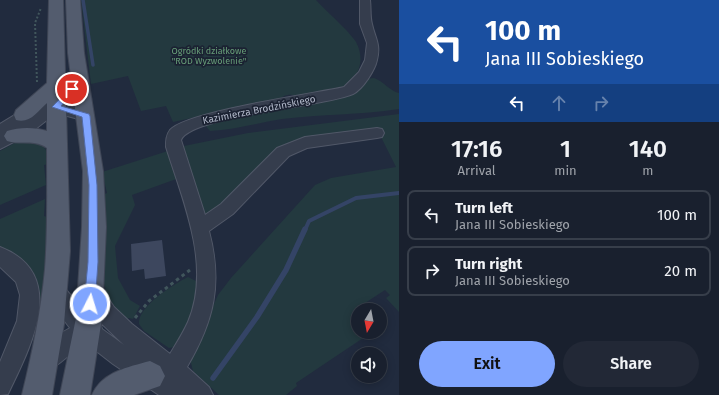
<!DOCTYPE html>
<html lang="en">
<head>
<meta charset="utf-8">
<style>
	:root { --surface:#19202e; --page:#222836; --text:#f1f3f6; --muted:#9fa3aa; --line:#373e4a; --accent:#80a5ff }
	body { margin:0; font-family:"Fira Sans",sans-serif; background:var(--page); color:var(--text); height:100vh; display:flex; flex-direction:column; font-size:15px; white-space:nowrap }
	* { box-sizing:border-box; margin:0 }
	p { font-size:13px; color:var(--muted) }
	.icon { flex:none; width:22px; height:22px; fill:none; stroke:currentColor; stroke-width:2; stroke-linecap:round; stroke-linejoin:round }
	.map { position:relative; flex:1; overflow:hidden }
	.details { display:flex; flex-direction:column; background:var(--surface); width:320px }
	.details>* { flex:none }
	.top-card { background:#1a4fa0; color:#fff; overflow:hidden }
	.needle { width:26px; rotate:190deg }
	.buttons { position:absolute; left:351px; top:303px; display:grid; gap:8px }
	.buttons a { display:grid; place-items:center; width:36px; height:36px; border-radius:50%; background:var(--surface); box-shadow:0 2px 10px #0003,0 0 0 1px var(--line); font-size:20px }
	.pin { position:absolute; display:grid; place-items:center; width:34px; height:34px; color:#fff; margin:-17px; border:2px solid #fff; border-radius:50%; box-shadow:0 1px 4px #0007 }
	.me { position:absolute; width:44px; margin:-22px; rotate:5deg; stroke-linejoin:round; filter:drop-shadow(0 0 3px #0008) }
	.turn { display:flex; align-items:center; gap:14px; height:84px; padding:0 20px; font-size:18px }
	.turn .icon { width:52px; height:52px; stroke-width:2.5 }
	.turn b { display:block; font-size:28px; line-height:34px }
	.lanes { display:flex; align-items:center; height:38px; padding:0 20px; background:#0003; justify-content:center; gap:20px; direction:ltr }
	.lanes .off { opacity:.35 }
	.eta { display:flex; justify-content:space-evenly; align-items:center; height:68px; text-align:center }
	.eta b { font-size:24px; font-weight:600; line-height:28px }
	.primary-button { display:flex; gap:8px; margin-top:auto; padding:8px 20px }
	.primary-button a { flex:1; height:46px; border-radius:24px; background:var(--accent); color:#111; font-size:16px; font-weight:600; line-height:46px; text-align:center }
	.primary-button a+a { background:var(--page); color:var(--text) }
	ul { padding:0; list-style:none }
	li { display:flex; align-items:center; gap:12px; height:50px; margin:0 8px 6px; padding:0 12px; border:2px solid var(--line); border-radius:8px }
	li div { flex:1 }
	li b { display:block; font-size:15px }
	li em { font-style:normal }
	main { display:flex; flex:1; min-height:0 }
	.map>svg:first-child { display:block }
	.green { fill:#23393f }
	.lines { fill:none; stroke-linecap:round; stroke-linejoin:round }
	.stream-far2 { stroke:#344466; stroke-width:3.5 }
	.stream-far1 { stroke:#344466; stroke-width:4 }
	.stream { stroke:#344466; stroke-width:5.5 }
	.building { fill:#3d475e }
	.minor-casing { stroke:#515868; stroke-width:2 }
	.major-casing { stroke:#3f4656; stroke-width:2 }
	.path-far1 { stroke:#41565c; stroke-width:2; stroke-dasharray:2 2; stroke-linecap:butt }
	.path { stroke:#41565c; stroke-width:3; stroke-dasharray:3.5 3.5; stroke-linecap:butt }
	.minor { fill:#353d4d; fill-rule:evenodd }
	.major { fill:#535c6e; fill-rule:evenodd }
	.route { fill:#80a5ff; stroke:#536ba6 }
	.labels { text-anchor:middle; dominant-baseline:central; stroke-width:3.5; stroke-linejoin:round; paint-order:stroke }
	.far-park-label { font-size:9px; fill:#669c77; stroke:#1b2232 }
	.street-label { font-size:10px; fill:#b1b8c9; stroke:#1b2232 }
</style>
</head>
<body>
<main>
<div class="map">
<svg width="399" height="395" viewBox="0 0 399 395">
	<rect width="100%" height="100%" fill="#212b3e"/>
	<g class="green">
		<path d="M81,0H316C326,11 349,31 356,42C367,62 357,84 335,90C326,93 315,94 305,96C293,98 291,90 278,100L173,122L166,106L141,111L128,76L91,84Z"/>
		<path d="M374,78C383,81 390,91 399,93V109C360,115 321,114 282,119C258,123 234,130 210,131L205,125L208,122L333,100L351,94L365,79Z"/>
		<polygon points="399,114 399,312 386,298 390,295 385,290 365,303 369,309 374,306 377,310 358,310 358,332 372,332 296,383 297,386 286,395 219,395 193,371 190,359 218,295 231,278 315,185 331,178 396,167 378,131 304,141 202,220 179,147 248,133"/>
		<path d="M22,139C40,144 48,143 49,164L44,165L46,185L0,205V151Z"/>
		<polygon points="171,150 179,178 132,195 135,205 115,246 118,278 130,300 140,306 133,319 129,318 126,320 109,301 103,281 102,195 107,193 102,172"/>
		<polygon points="45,199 44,216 50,218 48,266 36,338 35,338 35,326 15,256 0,247 0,219"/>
		<path d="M188,277L198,282C202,304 186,328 175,347L169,348L144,331L139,324C137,307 174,284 188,277Z"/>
	</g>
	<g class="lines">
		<polyline class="stream-far2" points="83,0 93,65"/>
		<polyline class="stream-far1" points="305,230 309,221 356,198 399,193"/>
		<polyline class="stream" points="213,378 257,317 286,270 305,229"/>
	</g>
	<polygon class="building" points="162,240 166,276 145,279 144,269 132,271 131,244"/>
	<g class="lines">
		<g class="minor-casing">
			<g id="minor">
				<path d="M360,0H370C371,8 370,17 372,24C375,38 381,44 377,60C375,70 363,89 353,94C323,107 191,116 181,140L205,215L221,204L277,148L305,137L377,128L382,129L384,133L382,137L377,138L307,148L289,156L233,214L209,231C223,284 214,321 187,367L209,387L213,395H159L113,364L86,343C71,351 60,366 45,372L37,369L34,361C40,346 56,336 70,328L48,299L45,292L48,285L55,282L62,285L90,318L99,320L81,290L84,283L91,280L98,283L114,307L132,324L170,354C176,344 183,333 188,322C212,266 183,201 166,147C166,141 166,135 170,130C187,111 313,94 344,87L359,72L365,60L367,43L360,24ZM100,322L124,345L102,329Z"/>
				<polygon points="80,76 85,77 87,80 65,105 91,112 93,116 91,120 86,121 56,113 29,134 0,149 0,124 26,108 49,103 75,77"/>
				<path d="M0,247C70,274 30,348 8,394L0,395V362L17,321L20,295L16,282L0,267Z"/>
			</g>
		</g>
		<g class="major-casing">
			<g id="major">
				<path d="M49,0H63L70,251L64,324L52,395H22C32,354 41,312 45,269C48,229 47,188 47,148C34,139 21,145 7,141L4,136L7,131C20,127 34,127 47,131V103C37,112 30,124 16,120L14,115L16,110L47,83Z"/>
				<polygon points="66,0 80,0 84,53 103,171 106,227 102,318 90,395 60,395 76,318 82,227 83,171 68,53"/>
				<path d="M150,361L160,366L165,376L160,386L134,395H92C102,372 128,367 150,361Z"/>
			</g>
		</g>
		<polyline class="path-far1" points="37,82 35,23 41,8"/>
		<polyline class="path" points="135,318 149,301 190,270"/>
		<use href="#minor" class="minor"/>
		<use href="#major" class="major"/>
	</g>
	<polygon class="route" points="72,86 76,89 61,106 89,114 90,116 97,185 98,262 95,304 94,308 90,309 86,308 84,304 88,262 89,185 82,117 52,107"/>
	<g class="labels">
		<g class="far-park-label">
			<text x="209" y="51">Ogródki działkowe<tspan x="209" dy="10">"ROD Wyzwolenie"</tspan></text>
		</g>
		<g class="street-label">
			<text transform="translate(259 110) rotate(-11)">Kazimierza Brodzińskiego</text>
		</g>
	</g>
</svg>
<div class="buttons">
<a><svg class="needle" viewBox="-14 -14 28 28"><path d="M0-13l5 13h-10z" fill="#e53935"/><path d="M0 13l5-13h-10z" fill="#9fa3aa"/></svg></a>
<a><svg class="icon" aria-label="sound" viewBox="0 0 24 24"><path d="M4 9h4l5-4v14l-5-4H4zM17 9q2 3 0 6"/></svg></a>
</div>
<div class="pin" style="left:72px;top:89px;background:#d93025"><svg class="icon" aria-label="arrive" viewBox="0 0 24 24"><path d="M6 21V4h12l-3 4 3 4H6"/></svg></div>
<svg class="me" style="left:90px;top:304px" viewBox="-20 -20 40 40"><circle r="17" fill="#80a5ff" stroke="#fff" stroke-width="3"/><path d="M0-11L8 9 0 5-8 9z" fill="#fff"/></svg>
</div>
<section class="details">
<div class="top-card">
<div class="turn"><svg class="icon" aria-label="left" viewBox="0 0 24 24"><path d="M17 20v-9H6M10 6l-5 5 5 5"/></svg><div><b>100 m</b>Jana III Sobieskiego</div></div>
<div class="lanes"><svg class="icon" aria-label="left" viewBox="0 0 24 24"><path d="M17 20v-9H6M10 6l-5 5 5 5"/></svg><svg class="icon off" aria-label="ahead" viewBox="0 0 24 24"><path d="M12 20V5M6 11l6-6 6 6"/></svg><svg class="icon off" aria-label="right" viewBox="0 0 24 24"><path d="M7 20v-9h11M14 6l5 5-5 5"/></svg></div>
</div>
<div class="eta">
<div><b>17:16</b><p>Arrival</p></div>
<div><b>1</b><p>min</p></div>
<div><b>140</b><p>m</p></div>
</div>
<ul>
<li><svg class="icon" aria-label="left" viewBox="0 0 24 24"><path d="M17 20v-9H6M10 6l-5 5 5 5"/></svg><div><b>Turn left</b><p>Jana III Sobieskiego</p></div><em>100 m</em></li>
<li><svg class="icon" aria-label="right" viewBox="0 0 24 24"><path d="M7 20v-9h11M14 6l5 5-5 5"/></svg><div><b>Turn right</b><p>Jana III Sobieskiego</p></div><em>20 m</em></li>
</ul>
<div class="primary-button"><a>Exit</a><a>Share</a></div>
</section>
</main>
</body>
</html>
